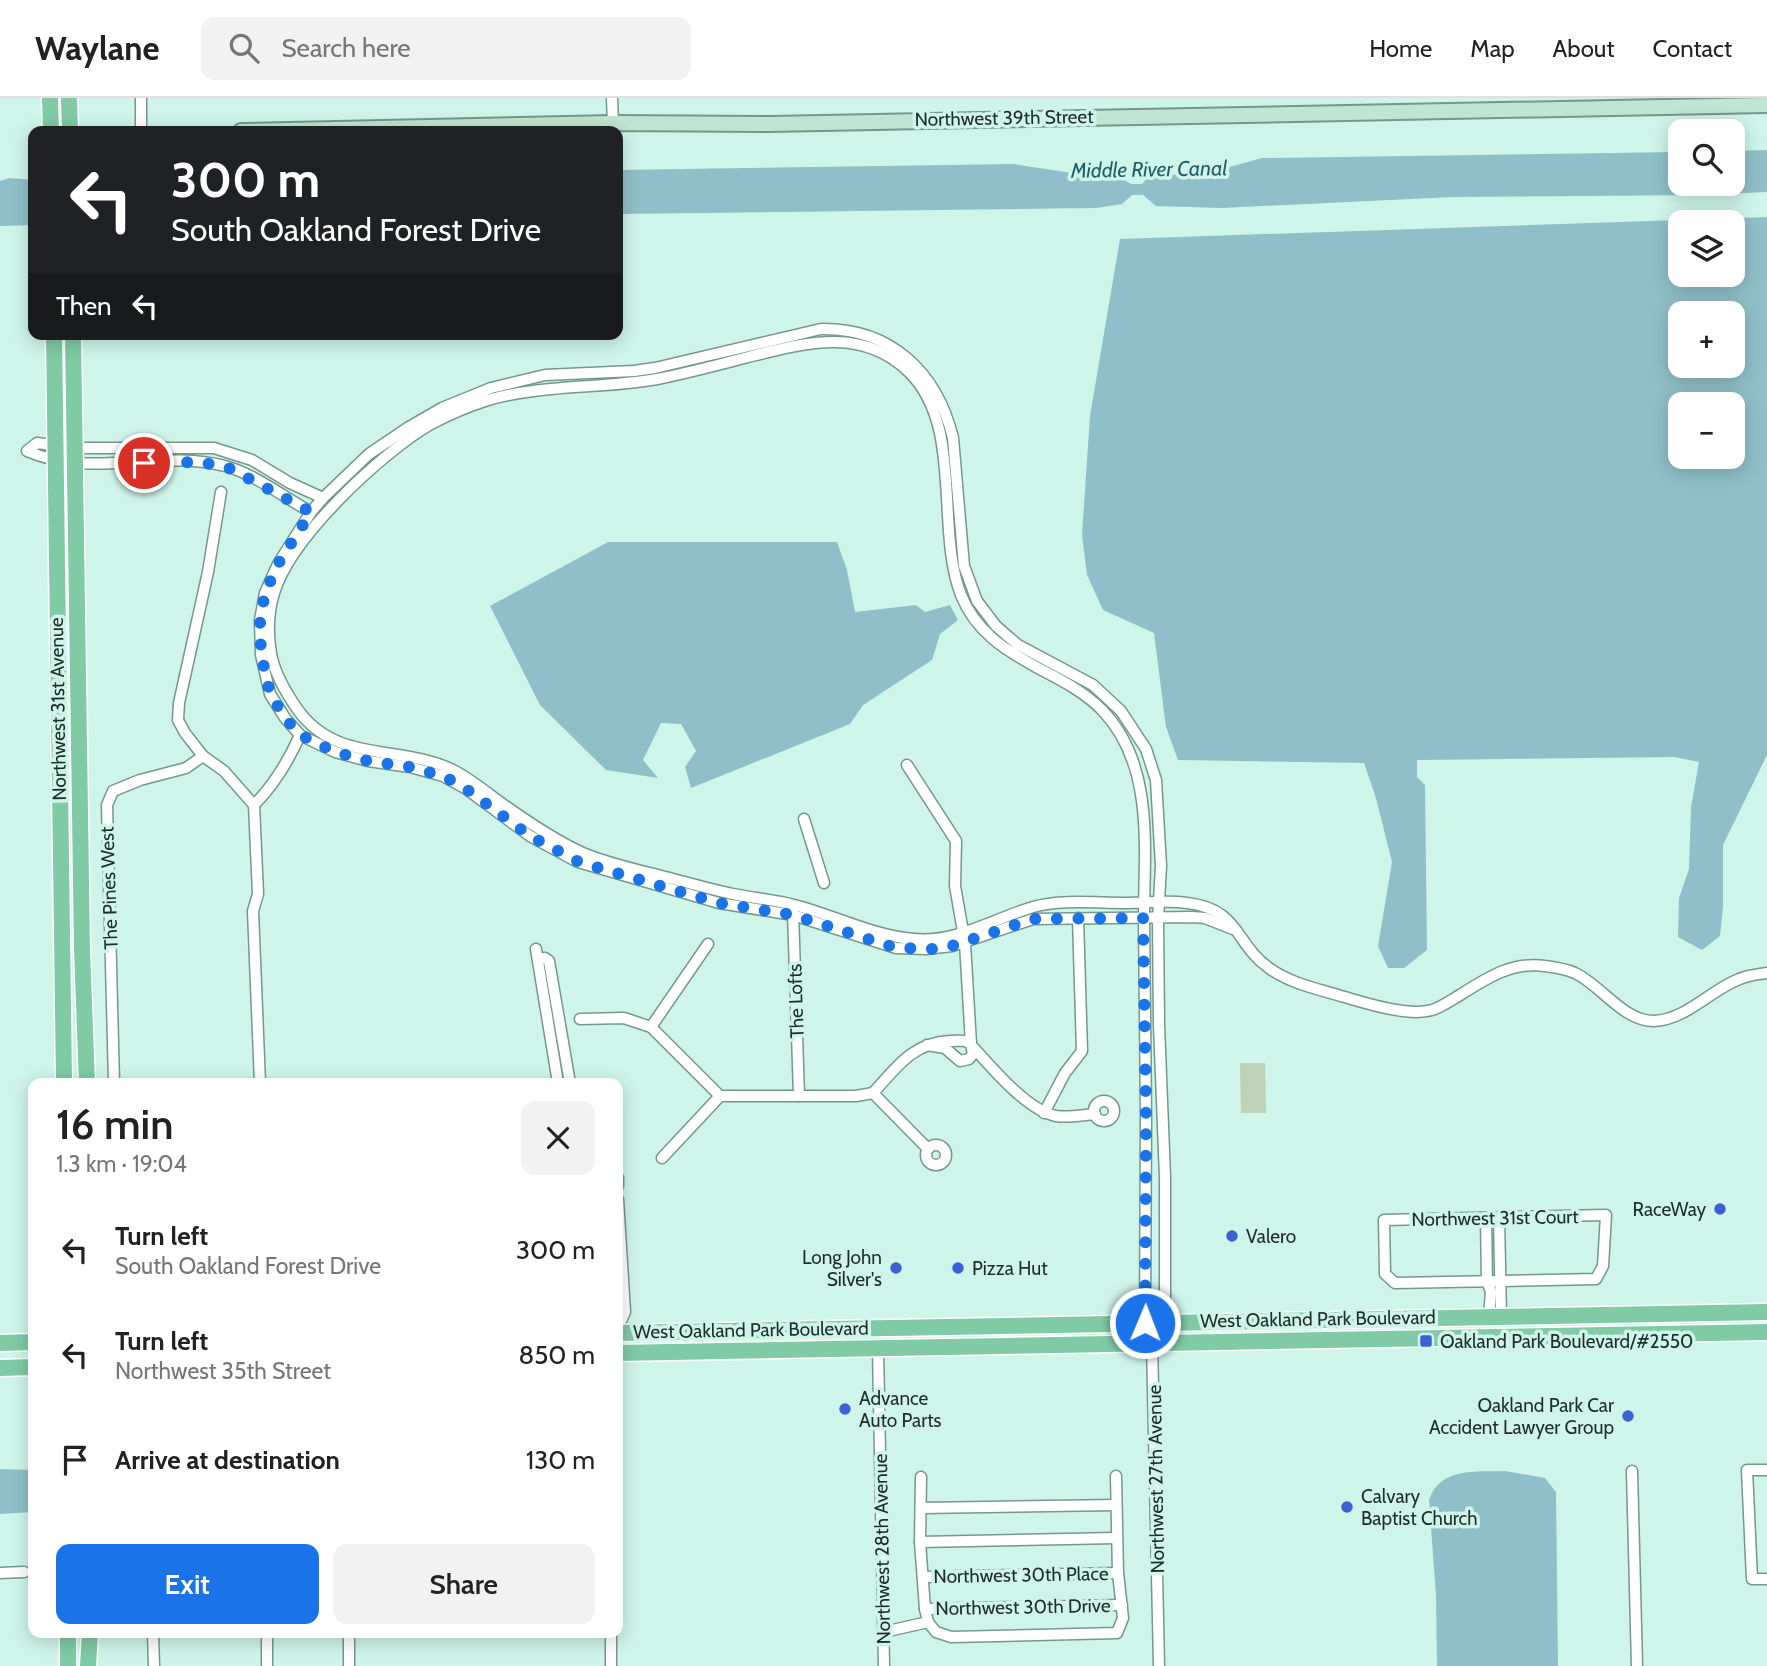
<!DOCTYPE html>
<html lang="en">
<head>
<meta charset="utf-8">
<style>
	:root { --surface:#fff; --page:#f2f2f2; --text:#222; --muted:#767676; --line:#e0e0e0; --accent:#1a73e8 }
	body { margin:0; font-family:Cabin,sans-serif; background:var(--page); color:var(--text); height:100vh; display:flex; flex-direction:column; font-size:26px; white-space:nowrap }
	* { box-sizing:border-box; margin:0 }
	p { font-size:23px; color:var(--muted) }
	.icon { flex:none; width:38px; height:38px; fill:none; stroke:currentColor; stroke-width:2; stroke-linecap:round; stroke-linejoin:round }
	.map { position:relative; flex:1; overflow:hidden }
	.side { position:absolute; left:28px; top:980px; width:595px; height:560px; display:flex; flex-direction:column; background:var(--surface); border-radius:14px; box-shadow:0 4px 18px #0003 }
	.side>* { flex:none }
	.banner { position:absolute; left:28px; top:28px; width:595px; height:214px; border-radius:14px; box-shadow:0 4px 18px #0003; background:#202124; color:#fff; overflow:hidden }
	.buttons { position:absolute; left:1668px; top:21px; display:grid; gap:14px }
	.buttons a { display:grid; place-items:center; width:77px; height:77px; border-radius:14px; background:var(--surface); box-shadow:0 4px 18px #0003; font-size:35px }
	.pin { position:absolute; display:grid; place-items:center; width:60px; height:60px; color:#fff; margin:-30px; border:4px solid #fff; border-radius:50%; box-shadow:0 2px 7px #0007 }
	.me { position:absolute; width:77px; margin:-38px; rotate:1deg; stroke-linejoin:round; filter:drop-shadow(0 0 5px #0008) }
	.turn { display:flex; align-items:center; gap:24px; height:147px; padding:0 28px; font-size:32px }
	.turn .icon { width:91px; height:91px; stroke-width:2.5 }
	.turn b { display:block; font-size:49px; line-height:60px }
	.then { display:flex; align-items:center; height:66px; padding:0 28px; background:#0003; gap:14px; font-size:26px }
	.round { display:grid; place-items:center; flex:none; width:74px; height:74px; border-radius:14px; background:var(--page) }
	.summary { display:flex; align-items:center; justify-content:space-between; height:119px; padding:0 28px }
	h1 { font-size:42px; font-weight:600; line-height:52px }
	.action { display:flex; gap:14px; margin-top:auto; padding:14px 28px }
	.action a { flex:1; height:80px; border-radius:14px; background:var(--accent); color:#fff; font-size:28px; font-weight:600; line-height:80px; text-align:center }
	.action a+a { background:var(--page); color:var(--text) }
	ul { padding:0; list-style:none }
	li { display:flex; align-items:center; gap:21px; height:105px; padding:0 28px }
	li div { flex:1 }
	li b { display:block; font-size:26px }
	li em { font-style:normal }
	header { display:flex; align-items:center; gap:42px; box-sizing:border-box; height:98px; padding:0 35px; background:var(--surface); border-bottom:2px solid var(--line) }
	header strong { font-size:33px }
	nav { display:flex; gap:38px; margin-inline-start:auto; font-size:24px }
	.search { width:490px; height:63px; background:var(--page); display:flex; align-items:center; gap:18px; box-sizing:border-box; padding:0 24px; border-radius:14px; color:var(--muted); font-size:26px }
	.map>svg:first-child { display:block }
	.green { fill:#bdd2b7 }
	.water { fill:#90bfc9; fill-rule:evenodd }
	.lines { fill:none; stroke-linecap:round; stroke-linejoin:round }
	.street-casing { stroke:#74988d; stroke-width:13 }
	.secondary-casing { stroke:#74988d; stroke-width:18 }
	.primary-casing { stroke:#fff; stroke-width:19 }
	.street { stroke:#fff; stroke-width:10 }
	.secondary { stroke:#c0e5d2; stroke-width:14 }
	.primary { stroke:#80caa5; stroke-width:16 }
	.route { stroke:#1a73e8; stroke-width:12; stroke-dasharray:0 21.6 }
	.poi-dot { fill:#3d61d2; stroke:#cff5ea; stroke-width:2.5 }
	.labels { text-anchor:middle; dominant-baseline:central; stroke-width:7; stroke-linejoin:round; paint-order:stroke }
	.street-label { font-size:19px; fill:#1e2d28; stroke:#cff5ea }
	.poi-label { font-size:19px; fill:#1e2d28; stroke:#cff5ea; text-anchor:start }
	.water-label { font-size:21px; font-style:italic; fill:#1f5f6a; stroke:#cff5ea }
</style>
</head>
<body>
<header>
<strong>Waylane</strong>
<div class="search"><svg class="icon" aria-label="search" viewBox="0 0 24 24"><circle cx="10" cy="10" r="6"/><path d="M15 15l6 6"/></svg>Search here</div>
<nav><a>Home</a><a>Map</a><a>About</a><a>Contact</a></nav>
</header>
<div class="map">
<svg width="1767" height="1568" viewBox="0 0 1767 1568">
	<rect width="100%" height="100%" fill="#cff5ea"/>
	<polygon class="green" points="1240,965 1265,965 1266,1015 1241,1015"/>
	<g class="water">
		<polygon points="1767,52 1767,94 1700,97 1453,99 1221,110 1156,108 1143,97 1132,97 1122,106 1096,110 618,116 618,72 1013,66 1092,78 1117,78 1131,86 1142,86 1149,78 1208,75 1262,60 1680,54 1680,86 1732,86 1733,53"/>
		<polygon points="9,80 33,82 33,127 0,128 0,83"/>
		<path d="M1767,119V657L1723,747V809L1720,838L1702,852L1678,839L1679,800L1689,771L1691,709L1699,664L1674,659L1417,662V679L1425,687L1427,852L1404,870H1388L1378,848L1392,764L1376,700L1364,665L1178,662L1166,629L1154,535L1103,512L1087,477L1082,437L1090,318L1120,141ZM1732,124V177H1680V124ZM1732,215V268H1680V215ZM1732,306V359H1680V306Z"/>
		<polygon points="608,444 837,444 847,472 855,514 916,507 925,514 950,507 958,522 940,536 932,562 863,607 850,626 691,690 685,669 696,653 681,626 661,625 643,662 658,680 606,672 540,607 490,508"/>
		<polygon points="0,1371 33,1372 33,1414 0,1416"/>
		<path d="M1505,1373L1545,1380L1556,1394L1558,1568H1437L1436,1497L1429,1402C1440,1369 1476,1374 1505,1373Z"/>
	</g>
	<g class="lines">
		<g class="street-casing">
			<g id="street">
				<polyline points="612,0 613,25"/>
				<polyline points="141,33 141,0"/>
				<path d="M221,394L208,474L179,605L178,622L185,635L203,658L224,673L254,707C275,686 288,664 300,637"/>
				<path d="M311,414C285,400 253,375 225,368C160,351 91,381 27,353L37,345L75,350H214L252,362L290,385L323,400"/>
				<polyline points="907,667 956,743 955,788 965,845 971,946"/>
				<polyline points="254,707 258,796 253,813 260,985"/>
				<polyline points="804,721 824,785"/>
				<polyline points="793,813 799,998"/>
				<polyline points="536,851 558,985"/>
				<polyline points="538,861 545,860 549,863 570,985"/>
				<polyline points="580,921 624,920 651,929 720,998"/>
				<polyline points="651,929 708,846"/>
				<path d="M973,949C992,970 1028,1013 1056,1018C1069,1020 1082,1017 1095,1016"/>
				<polyline points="114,985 107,707 113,693 140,682 186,670 203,658"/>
				<path d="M873,995C897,969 912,945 950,943C959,943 964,941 971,946L973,956L969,961L960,963L945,950L927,947"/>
				<polyline points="873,995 928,1051"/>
				<circle cx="1104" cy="1013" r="10"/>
				<polyline points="1044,1015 1065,975 1082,953 1078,820"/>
				<circle cx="936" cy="1057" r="10"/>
				<polyline points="662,1060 720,998 856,998 873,995"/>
				<polyline points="618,1080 618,1088"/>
				<polyline points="618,1101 625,1214 618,1230"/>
				<polygon points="1606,1117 1603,1168 1596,1181 1395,1185 1385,1176 1384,1122"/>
				<polyline points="1486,1120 1487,1183 1491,1194 1489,1219"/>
				<polyline points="1499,1120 1501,1219"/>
				<path d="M1152,1245L1145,1225L1146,1018L1144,820C1144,751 1155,668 1103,613C1085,594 1061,582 1038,570C1005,552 976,534 961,497C935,430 964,328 909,274C862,228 804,245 748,259C718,267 688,275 657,281C601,291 543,286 488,302C469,308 448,317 431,326C381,355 291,439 274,495C268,514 268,537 271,556C275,577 286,595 298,612C337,666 399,646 453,672C471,681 487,695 504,707C528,724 556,743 583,755C612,767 643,773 673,781C693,786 713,792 733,796C753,800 774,802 794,807C834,817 873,838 914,841C956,845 993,821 1033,809C1061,801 1096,805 1125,805C1146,805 1167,802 1187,805C1240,811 1234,845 1269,870C1289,885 1318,891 1341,898C1366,905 1408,919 1432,912C1440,910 1453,901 1460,897C1487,880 1512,863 1545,868C1553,869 1568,872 1575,875C1602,888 1623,923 1654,923C1685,922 1710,893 1737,882C1750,877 1753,877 1767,875"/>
				<polyline points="878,1250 884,1568"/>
				<polyline points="1767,1372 1747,1372 1752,1481 1767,1481"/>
				<polyline points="1632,1373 1637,1568"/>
				<polyline points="921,1379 920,1444 925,1511 928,1524 936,1534 951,1539 1117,1535 1123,1520 1118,1475 1116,1378"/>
				<polyline points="921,1410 1116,1407"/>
				<polyline points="920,1444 1116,1440"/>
				<polyline points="0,1475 24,1474"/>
				<polyline points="923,1479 1118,1475"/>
				<polyline points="925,1511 1122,1507"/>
				<polyline points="884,1534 928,1524"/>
				<polyline points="153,1535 154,1568"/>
				<polyline points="267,1535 267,1568"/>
				<polyline points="349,1535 349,1568"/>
				<polyline points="611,1535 611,1568"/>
				<path d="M1159,1568L1152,1245L1165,1225V1079L1159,927L1158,821L1161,768L1156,682L1146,651L1121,613L1093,587L1018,547L996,528L977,503L964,468L953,340C937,274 891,230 821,231L655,270L634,273L545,277L491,290L442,310L409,329L369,356L323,400L311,414L278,466L265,495L260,522L261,557L270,596L285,620L300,637L335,654L368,663L410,669L443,678L465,690L530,738L578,764L719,805L793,817L896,850L926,851L952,848L1033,821L1192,819L1205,820L1233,831"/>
			</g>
		</g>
		<g class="secondary-casing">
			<polyline id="secondary" points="241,33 613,25 770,26 1767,7"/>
		</g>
		<g class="primary-casing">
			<g id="primary">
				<polyline points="50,0 51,33"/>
				<polyline points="69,0 70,33"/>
				<polyline points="54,236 64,985"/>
				<polyline points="73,236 82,851 87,985"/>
				<polyline points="618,1235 1767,1214"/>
				<polyline points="0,1245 33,1244"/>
				<polyline points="618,1255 1767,1234"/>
				<polyline points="0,1270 33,1269"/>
				<polyline points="68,1535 68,1568"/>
				<polyline points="88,1568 90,1535"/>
			</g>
		</g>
		<use href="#street" class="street"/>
		<use href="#secondary" class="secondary"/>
		<use href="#primary" class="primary"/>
	</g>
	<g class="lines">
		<polyline class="route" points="144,365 199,364 227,369 311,414 278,466 265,495 260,522 261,556 270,596 285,620 300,637 335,654 368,663 410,669 443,678 465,690 530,738 579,764 719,805 793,817 896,850 936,851 952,848 1033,821 1143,820 1146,1018 1145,1225"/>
	</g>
	<g class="poi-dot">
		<circle cx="1720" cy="1111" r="7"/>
		<circle cx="1232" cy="1138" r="7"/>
		<circle cx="896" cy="1170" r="7"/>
		<circle cx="958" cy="1170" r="7"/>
		<rect x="1419" y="1236" width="14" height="14" rx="3.5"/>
		<circle cx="845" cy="1311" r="7"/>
		<circle cx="1628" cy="1318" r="7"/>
		<circle cx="1347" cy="1409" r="7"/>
	</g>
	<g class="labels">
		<g class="street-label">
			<text transform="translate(1004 20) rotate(-1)">Northwest 39th Street</text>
			<text transform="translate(58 611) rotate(-91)">Northwest 31st Avenue</text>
			<text transform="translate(109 790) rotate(-92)">The Pines West</text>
			<text transform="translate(796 903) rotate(-92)">The Lofts</text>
			<text transform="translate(1495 1120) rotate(-1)">Northwest 31st Court</text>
			<text transform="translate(1318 1221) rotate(-1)">West Oakland Park Boulevard</text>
			<text transform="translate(751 1232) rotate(-1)">West Oakland Park Boulevard</text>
			<text transform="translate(1156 1381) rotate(-91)">Northwest 27th Avenue</text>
			<text transform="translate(882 1451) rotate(-91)">Northwest 28th Avenue</text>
			<text transform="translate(1021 1477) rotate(-1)">Northwest 30th Place</text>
			<text transform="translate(1023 1509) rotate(-1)">Northwest 30th Drive</text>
		</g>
		<g class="poi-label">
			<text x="1706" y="1111" text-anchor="end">RaceWay</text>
			<text x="1246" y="1138">Valero</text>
			<text x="882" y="1159" text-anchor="end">Long John<tspan x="882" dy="22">Silver's</tspan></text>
			<text x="972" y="1170">Pizza Hut</text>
			<text x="1440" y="1243">Oakland Park Boulevard/#2550</text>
			<text x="859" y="1300">Advance<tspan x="859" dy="22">Auto Parts</tspan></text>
			<text x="1614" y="1307" text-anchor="end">Oakland Park Car<tspan x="1614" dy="22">Accident Lawyer Group</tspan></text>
			<text x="1361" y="1398">Calvary<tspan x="1361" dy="22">Baptist Church</tspan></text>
		</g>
		<g class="water-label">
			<text transform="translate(1149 71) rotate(-1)">Middle River Canal</text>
		</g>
	</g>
</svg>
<div class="buttons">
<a><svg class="icon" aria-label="search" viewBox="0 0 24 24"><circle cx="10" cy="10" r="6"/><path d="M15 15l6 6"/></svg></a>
<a><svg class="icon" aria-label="layers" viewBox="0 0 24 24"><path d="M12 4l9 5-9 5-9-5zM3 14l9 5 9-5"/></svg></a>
<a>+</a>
<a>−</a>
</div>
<div class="pin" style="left:144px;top:365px;background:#d93025"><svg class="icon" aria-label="arrive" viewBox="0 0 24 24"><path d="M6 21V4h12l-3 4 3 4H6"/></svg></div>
<svg class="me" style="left:1145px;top:1225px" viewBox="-20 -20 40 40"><circle r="17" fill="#1a73e8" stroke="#fff" stroke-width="3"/><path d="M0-11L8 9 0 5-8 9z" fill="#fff"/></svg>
<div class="banner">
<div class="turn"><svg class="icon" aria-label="left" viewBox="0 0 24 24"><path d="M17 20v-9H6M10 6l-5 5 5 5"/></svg><div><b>300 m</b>South Oakland Forest Drive</div></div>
<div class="then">Then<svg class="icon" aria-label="left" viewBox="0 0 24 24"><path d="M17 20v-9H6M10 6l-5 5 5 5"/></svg></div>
</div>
<section class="side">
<div class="summary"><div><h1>16 min</h1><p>1.3 km · 19:04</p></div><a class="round"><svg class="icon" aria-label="close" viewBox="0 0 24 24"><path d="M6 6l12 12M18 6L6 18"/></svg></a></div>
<ul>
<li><svg class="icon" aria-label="left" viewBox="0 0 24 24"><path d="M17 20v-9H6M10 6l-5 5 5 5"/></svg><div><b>Turn left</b><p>South Oakland Forest Drive</p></div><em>300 m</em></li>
<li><svg class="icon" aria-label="left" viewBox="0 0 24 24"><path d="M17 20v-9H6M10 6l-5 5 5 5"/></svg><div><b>Turn left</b><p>Northwest 35th Street</p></div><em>850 m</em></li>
<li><svg class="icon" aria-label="arrive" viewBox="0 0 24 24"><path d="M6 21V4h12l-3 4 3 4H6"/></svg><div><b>Arrive at destination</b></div><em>130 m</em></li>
</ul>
<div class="action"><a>Exit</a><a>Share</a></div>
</section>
</div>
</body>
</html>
